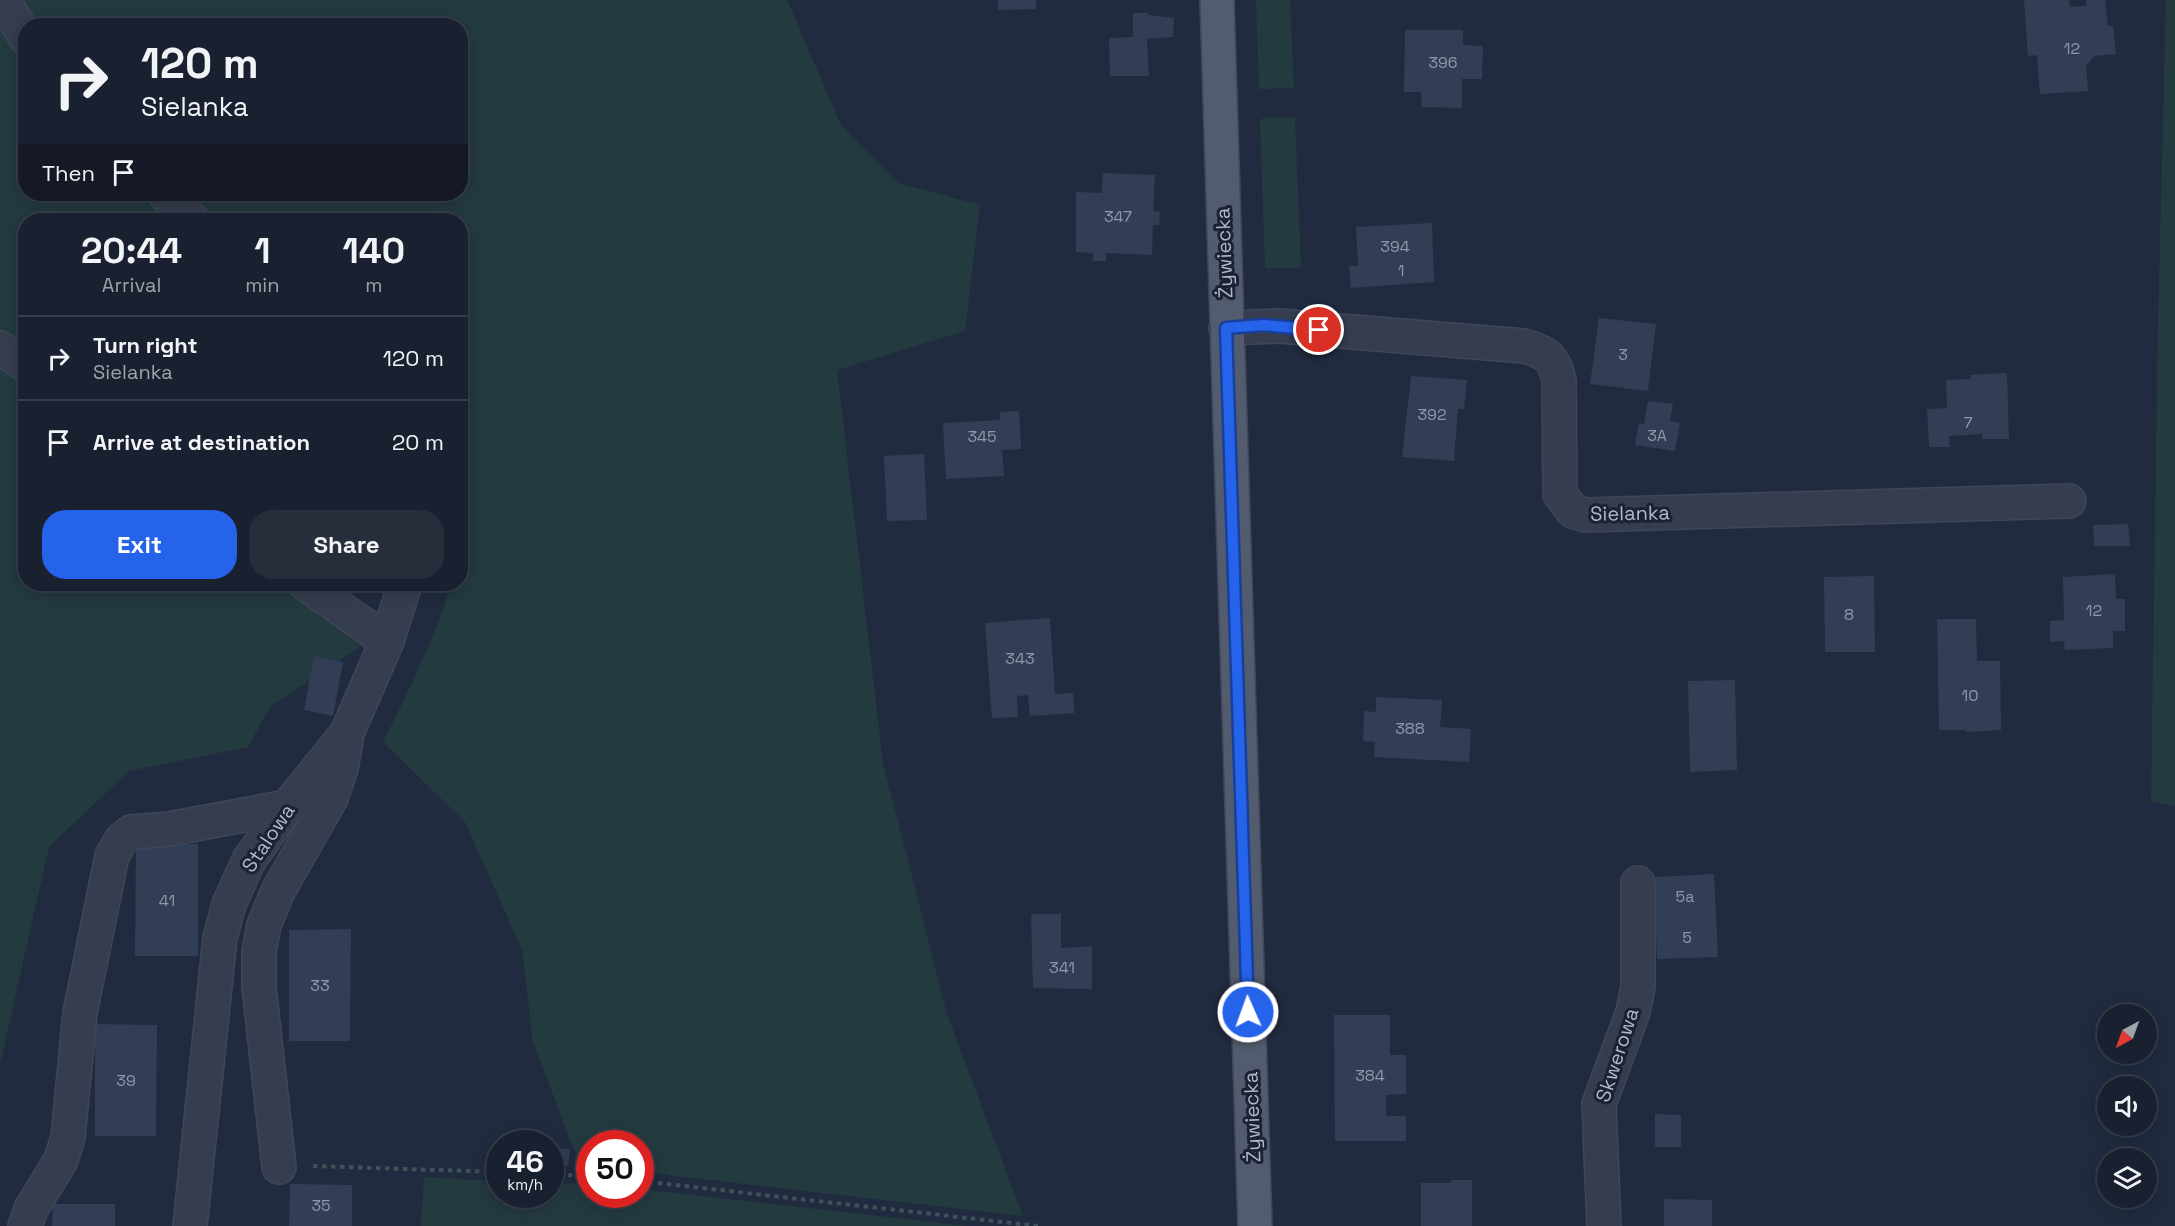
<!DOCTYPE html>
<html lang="en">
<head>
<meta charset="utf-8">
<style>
	:root { --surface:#19202f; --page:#262d3b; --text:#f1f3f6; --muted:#9fa3aa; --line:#373e4b; --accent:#2563eb }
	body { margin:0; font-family:"Space Grotesk",sans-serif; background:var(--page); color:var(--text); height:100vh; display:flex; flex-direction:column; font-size:22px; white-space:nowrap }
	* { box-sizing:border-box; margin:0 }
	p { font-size:20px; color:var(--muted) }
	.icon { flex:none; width:33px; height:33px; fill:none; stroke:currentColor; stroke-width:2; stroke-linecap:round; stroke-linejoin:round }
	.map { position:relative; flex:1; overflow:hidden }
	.panel { position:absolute; left:18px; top:213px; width:450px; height:378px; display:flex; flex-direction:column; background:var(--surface); border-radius:24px; box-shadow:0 3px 15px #0003,0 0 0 2px var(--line) }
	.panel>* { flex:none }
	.hud { position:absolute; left:18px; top:18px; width:450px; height:183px; border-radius:24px; box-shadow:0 3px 15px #0003,0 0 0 2px var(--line); background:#19202f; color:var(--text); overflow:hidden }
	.needle { width:39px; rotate:221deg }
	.tools { position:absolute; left:2097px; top:1004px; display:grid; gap:12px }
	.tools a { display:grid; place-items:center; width:60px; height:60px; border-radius:50%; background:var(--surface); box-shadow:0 3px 15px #0003,0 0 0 2px var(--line); font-size:30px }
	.speed { position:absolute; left:486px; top:1130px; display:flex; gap:12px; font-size:30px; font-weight:700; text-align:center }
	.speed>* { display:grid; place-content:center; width:78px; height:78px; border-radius:50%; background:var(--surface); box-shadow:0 3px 15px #0003,0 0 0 2px var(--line); line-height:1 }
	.speed small { font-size:15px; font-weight:400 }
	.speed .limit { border:9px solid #d22; background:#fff; color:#111 }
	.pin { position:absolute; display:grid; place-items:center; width:51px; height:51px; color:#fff; margin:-26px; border:3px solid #fff; border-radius:50%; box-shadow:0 2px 6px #0007 }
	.me { position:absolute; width:66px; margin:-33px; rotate:358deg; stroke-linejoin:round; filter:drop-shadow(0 0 4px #0008) }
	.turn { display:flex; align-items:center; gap:21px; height:126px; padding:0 24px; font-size:27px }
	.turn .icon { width:78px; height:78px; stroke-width:2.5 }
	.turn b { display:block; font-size:42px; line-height:51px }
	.then { display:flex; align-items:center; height:57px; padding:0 24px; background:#0003; gap:12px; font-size:22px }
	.eta { display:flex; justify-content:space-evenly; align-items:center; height:102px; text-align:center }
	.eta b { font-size:36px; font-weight:600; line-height:42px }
	.action { display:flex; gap:12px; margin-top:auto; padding:12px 24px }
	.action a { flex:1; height:69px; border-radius:24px; background:var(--accent); color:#fff; font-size:24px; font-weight:600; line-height:69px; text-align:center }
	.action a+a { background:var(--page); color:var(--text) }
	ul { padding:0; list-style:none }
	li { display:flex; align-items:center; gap:18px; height:84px; padding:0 24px; border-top:2px solid var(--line) }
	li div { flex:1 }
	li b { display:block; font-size:22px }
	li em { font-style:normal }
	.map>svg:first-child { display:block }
	.green { fill:#233a3f }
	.building { fill:#323e55 }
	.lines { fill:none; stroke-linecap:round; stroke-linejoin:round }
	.minor-casing { stroke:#3e4657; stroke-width:36 }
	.major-casing { stroke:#3e4657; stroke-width:36 }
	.path { stroke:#3c5358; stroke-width:4; stroke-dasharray:4.5 4.5; stroke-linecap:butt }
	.minor { stroke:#353d4e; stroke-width:33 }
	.major { stroke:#535c6f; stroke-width:33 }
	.route-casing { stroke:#184099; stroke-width:15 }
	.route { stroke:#2563eb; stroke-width:10 }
	.labels { text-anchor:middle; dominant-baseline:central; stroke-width:6; stroke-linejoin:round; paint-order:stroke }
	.number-label { font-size:16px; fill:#8f98ab }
	.street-label { font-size:20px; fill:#b1b8ca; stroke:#1a2233 }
</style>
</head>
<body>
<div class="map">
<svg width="2175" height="1226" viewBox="0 0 2175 1226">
	<rect width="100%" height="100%" fill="#212b3f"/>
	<g class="green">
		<path d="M16,0H787L841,125L898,183L980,205L965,331L837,370L883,763L947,1014L1023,1216L641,1172L640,1143H590L589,1169L581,1168L533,1042L522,950L465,822L383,742C409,691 433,640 451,586L448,584H460V220H208L181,194H460V26L31,25Z"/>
		<polygon points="1256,0 1290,0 1294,88 1259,89"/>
		<polygon points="2166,0 2175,0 2175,806 2151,802 2158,321"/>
		<polygon points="0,15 25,62 26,194 152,194 180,220 26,220 25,356 0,339"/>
		<polygon points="1264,117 1295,118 1301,268 1265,268 1260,122"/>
		<polygon points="0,360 25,377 26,584 330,584 394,624 270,707 248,747 129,771 49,847 0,1064"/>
		<polygon points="424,1177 499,1181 500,1194 550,1194 551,1183 589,1184 590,1194 640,1194 641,1189 968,1226 421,1226"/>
	</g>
	<g class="building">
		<polygon points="998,0 1036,0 1036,9 998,10"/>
		<polygon points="2024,0 2069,0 2070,7 2086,6 2086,0 2105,0 2108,26 2113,26 2116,54 2094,56 2086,66 2088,91 2040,94 2037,55 2028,56"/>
		<polygon points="1133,13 1148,13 1149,15 1174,18 1173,37 1147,39 1149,76 1110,76 1109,38 1133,37"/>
		<polygon points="1405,30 1463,30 1463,45 1483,46 1482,79 1462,79 1462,108 1422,107 1421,92 1404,92"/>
		<polygon points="1103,173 1155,175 1153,211 1160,212 1159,225 1153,225 1152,255 1106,253 1106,261 1093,261 1093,253 1076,252 1076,192 1102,193"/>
		<polygon points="1432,223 1434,282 1351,288 1349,266 1358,266 1356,227"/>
		<polygon points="1599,318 1656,324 1648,391 1590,384"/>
		<polygon points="2007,373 2009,439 1982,439 1982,434 1949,436 1950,447 1929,447 1927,409 1947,408 1946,380 1971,379 1970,375"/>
		<polygon points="1411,376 1467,380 1464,409 1458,409 1454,461 1402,457"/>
		<polygon points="1648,401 1673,404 1670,421 1680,423 1675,451 1635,445 1639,423 1644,424"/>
		<polygon points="1019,411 1021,449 1002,450 1004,476 946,479 943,423 1000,420 1000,412"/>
		<polygon points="924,454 927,520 887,521 884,456"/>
		<polygon points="2128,524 2130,546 2094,546 2093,525"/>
		<polygon points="2115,574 2116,599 2125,599 2125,631 2113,631 2113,648 2065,650 2064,641 2050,642 2050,621 2064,620 2063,577"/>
		<polygon points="1874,576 1875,652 1825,652 1824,577"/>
		<polygon points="1050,618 1055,694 1073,693 1074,713 1030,716 1028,695 1017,696 1018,717 992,718 985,623"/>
		<polygon points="1937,619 1976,619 1977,661 2000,661 2001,730 1966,732 1966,730 1939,730"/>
		<polygon points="314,656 343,662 333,716 304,710"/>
		<polygon points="1735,680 1737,770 1690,772 1688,681"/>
		<polygon points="1376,697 1442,700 1440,727 1471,729 1469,762 1374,757 1375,742 1363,741 1364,711 1376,712"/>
		<polygon points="136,844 198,844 198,956 135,956"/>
		<polygon points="1714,874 1718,957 1657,959 1654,877"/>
		<polygon points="1031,914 1061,914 1061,948 1092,946 1092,989 1033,988"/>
		<polygon points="351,929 350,1041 289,1041 289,930"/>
		<polygon points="1334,1015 1390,1015 1390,1055 1406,1055 1406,1094 1386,1095 1386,1116 1406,1116 1406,1141 1335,1141"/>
		<polygon points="95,1024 157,1025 156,1136 95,1136"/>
		<polygon points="1655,1114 1681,1115 1681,1147 1655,1147"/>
		<polygon points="550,1148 570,1149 568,1166 550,1164"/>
		<polygon points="1451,1180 1472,1180 1472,1226 1421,1226 1421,1183 1451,1183"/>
		<polygon points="290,1184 352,1185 352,1226 289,1226"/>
		<polygon points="1664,1199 1712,1200 1712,1226 1664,1226"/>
		<polygon points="53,1204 115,1204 115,1226 52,1226"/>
	</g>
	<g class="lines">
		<g class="minor-casing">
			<g id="minor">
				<polyline points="3,0 26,38"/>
				<polyline points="165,194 192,220"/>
				<path d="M1226,328L1279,326L1524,346C1546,352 1555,358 1559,381L1560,494L1573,511L1585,515L2069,501"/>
				<polyline points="0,348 26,365"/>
				<polyline points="306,584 387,641"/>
				<polyline points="279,1167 259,987 259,952 264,925 278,891 331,798 341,768 346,741"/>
				<polyline points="25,1226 31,1209 61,1160 68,1137 80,1013 112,856 121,840 131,832 169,829 287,807"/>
				<polyline points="190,1226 220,938 229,904 249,860 287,807 347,733 387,641 405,584"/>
				<polyline points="1604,1226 1599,1104 1633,1012 1638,986 1638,883"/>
			</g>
		</g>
		<g class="major-casing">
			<polyline id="major" points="1217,0 1255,1226"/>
		</g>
		<g class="path">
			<polyline points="313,1166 500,1172"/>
			<polyline points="550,1174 590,1176"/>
			<polyline points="640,1181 1038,1226"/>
		</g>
		<use href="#minor" class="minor"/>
		<use href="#major" class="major"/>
	</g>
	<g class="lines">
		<g class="route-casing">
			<polyline id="route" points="1248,1012 1226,328 1263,325 1319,330"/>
		</g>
		<use href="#route" class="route"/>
	</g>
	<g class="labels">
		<g class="number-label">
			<text x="2072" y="48">12</text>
			<text x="1443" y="62">396</text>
			<text x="1118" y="216">347</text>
			<text x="1395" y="246">394</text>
			<text x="1401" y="270">1</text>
			<text x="1623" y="354">3</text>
			<text x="1432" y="414">392</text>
			<text x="1968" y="422">7</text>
			<text x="1657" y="435">3A</text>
			<text x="982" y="436">345</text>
			<text x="2094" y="610">12</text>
			<text x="1849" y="614">8</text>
			<text x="1020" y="658">343</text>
			<text x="1970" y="695">10</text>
			<text x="1410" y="728">388</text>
			<text x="1685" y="896">5a</text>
			<text x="167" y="900">41</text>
			<text x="1687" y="937">5</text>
			<text x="1062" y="967">341</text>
			<text x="320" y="985">33</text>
			<text x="1370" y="1075">384</text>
			<text x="126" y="1080">39</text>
			<text x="321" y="1205">35</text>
		</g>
		<g class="street-label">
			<text transform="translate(1224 253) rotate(-92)">Żywiecka</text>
			<text transform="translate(1630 513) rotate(-1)">Sielanka</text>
			<text transform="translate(268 838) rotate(-56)">Stalowa</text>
			<text transform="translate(1617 1055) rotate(-72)">Skwerowa</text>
			<text transform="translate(1252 1117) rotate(-92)">Żywiecka</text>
		</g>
	</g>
</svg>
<div class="tools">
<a><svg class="needle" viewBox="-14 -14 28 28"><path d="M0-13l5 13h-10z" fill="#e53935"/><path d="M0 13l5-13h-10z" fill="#9fa3aa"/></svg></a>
<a><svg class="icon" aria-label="sound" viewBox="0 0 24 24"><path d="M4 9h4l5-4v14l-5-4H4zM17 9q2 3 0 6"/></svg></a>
<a><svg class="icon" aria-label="layers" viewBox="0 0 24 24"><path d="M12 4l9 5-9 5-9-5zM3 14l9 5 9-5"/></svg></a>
</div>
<div class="speed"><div>46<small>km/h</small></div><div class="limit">50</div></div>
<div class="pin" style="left:1319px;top:330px;background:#d93025"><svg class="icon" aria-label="arrive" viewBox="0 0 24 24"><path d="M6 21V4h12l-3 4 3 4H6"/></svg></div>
<svg class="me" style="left:1248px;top:1012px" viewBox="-20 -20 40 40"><circle r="17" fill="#2563eb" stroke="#fff" stroke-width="3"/><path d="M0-11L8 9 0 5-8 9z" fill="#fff"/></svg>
<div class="hud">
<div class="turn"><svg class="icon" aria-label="right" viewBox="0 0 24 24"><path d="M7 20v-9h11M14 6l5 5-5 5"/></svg><div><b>120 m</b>Sielanka</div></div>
<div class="then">Then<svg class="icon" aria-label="arrive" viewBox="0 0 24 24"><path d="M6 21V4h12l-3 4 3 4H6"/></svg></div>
</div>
<section class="panel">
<div class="eta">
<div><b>20:44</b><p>Arrival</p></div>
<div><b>1</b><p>min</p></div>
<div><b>140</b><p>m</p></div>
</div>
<ul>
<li><svg class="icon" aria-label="right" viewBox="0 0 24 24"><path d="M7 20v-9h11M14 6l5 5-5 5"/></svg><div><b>Turn right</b><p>Sielanka</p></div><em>120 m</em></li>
<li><svg class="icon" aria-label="arrive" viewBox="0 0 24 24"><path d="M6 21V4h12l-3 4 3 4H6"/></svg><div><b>Arrive at destination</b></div><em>20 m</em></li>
</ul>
<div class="action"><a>Exit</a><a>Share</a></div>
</section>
</div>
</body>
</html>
